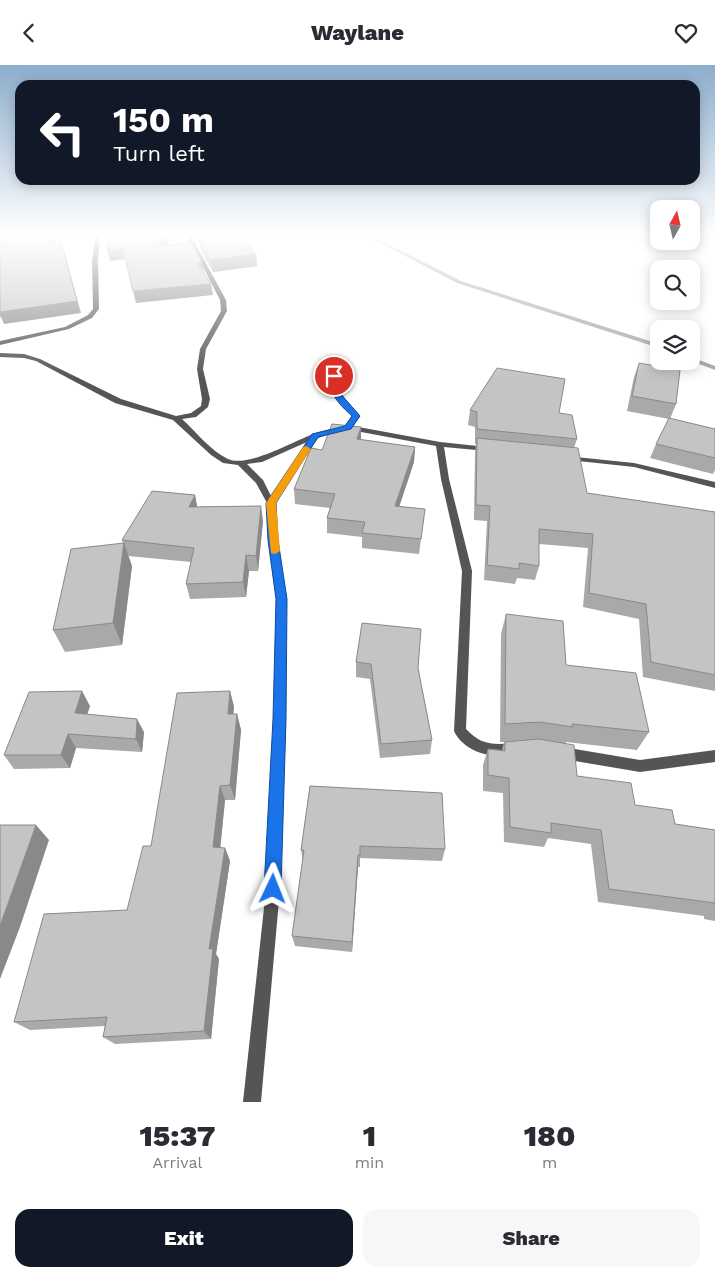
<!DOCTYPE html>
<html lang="en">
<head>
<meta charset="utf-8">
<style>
	:root { --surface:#fff; --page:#f7f7f7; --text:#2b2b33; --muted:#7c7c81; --accent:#111827 }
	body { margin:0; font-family:"Work Sans",sans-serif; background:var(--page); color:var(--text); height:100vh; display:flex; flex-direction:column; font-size:19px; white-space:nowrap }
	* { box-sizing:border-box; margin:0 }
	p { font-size:16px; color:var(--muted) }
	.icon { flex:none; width:28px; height:28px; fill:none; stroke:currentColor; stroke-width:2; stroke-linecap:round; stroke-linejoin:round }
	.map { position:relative; height:1037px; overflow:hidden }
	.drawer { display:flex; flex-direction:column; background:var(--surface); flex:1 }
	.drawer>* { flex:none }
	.top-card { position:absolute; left:15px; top:15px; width:685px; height:105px; border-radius:15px; box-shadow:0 2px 12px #0003; background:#111827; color:#fff; overflow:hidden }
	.needle { width:32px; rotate:8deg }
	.fabs { position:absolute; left:650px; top:135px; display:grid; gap:10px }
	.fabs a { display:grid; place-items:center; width:50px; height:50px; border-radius:10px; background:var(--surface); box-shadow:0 2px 12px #0003; font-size:25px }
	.pin { position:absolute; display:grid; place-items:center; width:42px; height:42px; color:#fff; margin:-21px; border:2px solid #fff; border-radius:50%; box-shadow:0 1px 5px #0007 }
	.me { position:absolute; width:55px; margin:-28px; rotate:2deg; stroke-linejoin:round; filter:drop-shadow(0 0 4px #0008) }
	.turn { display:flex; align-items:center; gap:18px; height:105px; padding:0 15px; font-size:22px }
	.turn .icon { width:65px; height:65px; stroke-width:2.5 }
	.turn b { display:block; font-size:35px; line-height:42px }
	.eta { display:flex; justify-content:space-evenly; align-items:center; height:85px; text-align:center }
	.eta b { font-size:30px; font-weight:800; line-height:35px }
	.button { display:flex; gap:10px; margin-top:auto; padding:10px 15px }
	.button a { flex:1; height:58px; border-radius:15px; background:var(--accent); color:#fff; font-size:20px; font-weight:800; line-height:58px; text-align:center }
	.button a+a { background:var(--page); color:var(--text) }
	header { display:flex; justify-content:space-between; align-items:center; height:65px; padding:0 15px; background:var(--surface); font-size:22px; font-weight:800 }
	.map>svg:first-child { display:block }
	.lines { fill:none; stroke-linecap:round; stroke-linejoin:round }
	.stream { fill:#a3a3a3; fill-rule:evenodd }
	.street { fill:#555; fill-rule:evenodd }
	.wall { fill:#a9a9a9 }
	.shaded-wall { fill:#898989 }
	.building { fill:#c4c4c4; stroke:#898989 }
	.route { fill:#1a73e8; stroke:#114b97 }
	.slow { fill:#f59e0b }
</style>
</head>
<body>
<header><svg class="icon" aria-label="back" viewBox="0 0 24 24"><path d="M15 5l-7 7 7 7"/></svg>Waylane<svg class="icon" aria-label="heart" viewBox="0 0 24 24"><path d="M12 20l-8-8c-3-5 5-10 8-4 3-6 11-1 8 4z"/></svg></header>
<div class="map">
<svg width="715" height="1037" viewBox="0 0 715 1037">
	<rect width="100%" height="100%" fill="#fff"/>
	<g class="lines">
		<g class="stream">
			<polygon points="363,169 368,169 461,216 659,279 659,283 457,218"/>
			<polygon points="691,292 715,301 715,305 691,296"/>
		</g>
		<g class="street">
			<polygon points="96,169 100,169 98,196 99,244 92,253 69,264 0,280 0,276 65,262 88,250 93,244 92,196"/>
			<path d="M186,169H190L226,235L227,246L206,284L203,304L210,334L208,342L196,352L182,354C196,367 211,386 228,394C247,403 292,377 311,370C321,366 331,364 341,362L345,364L318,373L275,438L278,475L286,534V654L280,824L261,1037H243L266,824L274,654L276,534L268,475L267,438L256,418L238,400L223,398L211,390L173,355L115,338L36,296L24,293L0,292V288L24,289L40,294L121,334L176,351L191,348L201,341L202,334L197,304L200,284L221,246L220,235ZM307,377L271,431L263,415L247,399L262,397Z"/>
			<path d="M334,309L337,311C340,332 347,336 360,351L353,361L440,377L487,382L491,384L487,386L444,382L449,414L472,506L466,664C481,680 493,680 514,678L518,680L520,684L518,688C497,696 464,688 454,666L462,506L441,414L436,381L345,364L344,362L352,351C339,339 333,329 331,311Z"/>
			<polygon points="566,391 634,398 715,417 715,423 634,402 569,395 565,393"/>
			<polygon points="563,682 640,695 715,685 715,697 640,707 563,694 559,692 557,688 559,684"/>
		</g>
	</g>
	<g class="wall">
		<polygon points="199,174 256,189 257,201 213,207 201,186"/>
		<polygon points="639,298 676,339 670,354 715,364 715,405 713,409 650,393 656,379 669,354 627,346 634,312"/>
		<polygon points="470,345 559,348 577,374 574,383 587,428 715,447 715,626 643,612 639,554 583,542 588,483 539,479 539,501 535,515 517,513 515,519 484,515 487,456 474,455 475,387 476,379 475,379 475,362 468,360"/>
		<polygon points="361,362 361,375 415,382 414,397 399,442 425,444 419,489 362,483 362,472 327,468 327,453 330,443 295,439 294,424 322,385"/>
		<polygon points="195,430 197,442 263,456 258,506 249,506 246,532 190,534 186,519 191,497 128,491 132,501 122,580 65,587 53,565 123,478 122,475"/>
		<polygon points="506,549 566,600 649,667 637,685 566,677 565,679 577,711 635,740 675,759 715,765 715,856 704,854 704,851 598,837 591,779 548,773 544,782 504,777 503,728 483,726 483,700 488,684 502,685 504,677 500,677 501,569"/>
		<polygon points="356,597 418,603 432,675 430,689 380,693 370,614 356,612"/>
		<polygon points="230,626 234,642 233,649 237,649 241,665 235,735 225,735 220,783 225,783 230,796 216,889 219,894 211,974 115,979 103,972 105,961 30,965 14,957 127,845 151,781"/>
		<polygon points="90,641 87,649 144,667 142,687 76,683 70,703 14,704 4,690"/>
		<polygon points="310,721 445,784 442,796 360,793 360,802 358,802 352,887 295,881 292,871 303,796 301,785"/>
	</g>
	<g class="shaded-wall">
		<polygon points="54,169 57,178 54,177"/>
		<polygon points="165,169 173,169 161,191 159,181"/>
		<polygon points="61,176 81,248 4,259 1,252 0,252 0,246"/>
		<polygon points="123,184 126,194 110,196 107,185"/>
		<polygon points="256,189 257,201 213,207 211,195"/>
		<polygon points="198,198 202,198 204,209"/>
		<polygon points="211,219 213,230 136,238 133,226"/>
		<polygon points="361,362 361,377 357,374"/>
		<polygon points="415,382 414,397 394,457 395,441"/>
		<polygon points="195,430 198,446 189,442"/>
		<polygon points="261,441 263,456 258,506 256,491"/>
		<polygon points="124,478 132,501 122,580 113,558"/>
		<polygon points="246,490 249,506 246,532 243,517"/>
		<polygon points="82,626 90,641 83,662 75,648"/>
		<polygon points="230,626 234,642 232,665 228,649"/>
		<polygon points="237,649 241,665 235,735 230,720"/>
		<polygon points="137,654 144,667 142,687 136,674"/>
		<polygon points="68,669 76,683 70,703 61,690"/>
		<polygon points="220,721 225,735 219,796 213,782"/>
		<polygon points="36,760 49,775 20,862 0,914 0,861"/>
		<polygon points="225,783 230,796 216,889 219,894 211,974 204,966 209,884"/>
		<polygon points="358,790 358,802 352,887 352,877"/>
	</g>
	<g class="building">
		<polygon points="0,169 54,169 54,177 61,176 77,236 0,247"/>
		<polygon points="109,169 165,169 159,181 191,177 202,198 198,198 211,219 133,226 123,184 107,185"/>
		<polygon points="240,169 256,189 211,195 199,174"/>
		<polygon points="639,298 680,305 676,339 632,331"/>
		<polygon points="497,303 565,314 559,348 572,350 577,374 477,364 477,347 470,345"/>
		<polygon points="669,353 715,364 715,393 656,379"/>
		<polygon points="332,359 361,362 357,374 415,382 395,441 425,444 421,474 362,468 365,457 327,453 335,429 294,424 311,383 322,385"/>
		<polygon points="477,373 578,383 587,428 715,447 715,610 651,597 646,539 589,528 593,469 539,464 539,501 519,498 519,504 487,500 490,441 476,440"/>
		<polygon points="152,426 195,430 189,442 261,441 256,491 246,490 243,517 186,519 194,483 122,475"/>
		<polygon points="124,478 113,558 53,565 71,484"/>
		<polygon points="506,549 563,556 566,600 636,608 649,667 572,659 573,662 540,657 505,659"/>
		<polygon points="362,558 421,564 418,603 432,675 381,679 371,599 356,597"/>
		<polygon points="82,626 75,648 137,654 136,674 68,669 61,690 4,690 29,627"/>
		<polygon points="230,626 228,649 237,649 230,720 220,721 213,782 225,783 209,884 213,884 204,966 103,972 107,952 14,957 44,849 127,845 143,781 151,781 177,628"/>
		<polygon points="539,674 574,680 577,711 631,718 635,740 672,745 675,759 715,765 715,838 609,824 601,765 551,758 551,768 510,762 509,713 488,710 488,684 505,686 505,677"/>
		<polygon points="310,721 442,728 445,784 360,781 360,790 358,790 352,877 292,871 304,785 301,785"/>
		<polygon points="0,760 36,760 0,861"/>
	</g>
	<linearGradient id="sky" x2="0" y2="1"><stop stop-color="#8cadcc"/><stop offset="0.54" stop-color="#fff"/><stop offset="1" stop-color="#fff" stop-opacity="0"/></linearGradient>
	<rect width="715" height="314" fill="url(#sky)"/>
	<path class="route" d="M331,309H336L339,327L360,351L351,364L318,372L276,438L278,475L287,534L286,654L281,824L279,830L273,833L267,830L264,824L273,654L276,534L268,475L266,438L312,369L345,361L352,351C340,340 326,327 331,309Z"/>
	<polygon class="slow" points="306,381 311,384 276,438 280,486 275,489 271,488 266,438 303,382"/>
</svg>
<div class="fabs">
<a><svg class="needle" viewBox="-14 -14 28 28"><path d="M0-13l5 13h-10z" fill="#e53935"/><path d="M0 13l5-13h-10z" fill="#7c7c81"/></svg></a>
<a><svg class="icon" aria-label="search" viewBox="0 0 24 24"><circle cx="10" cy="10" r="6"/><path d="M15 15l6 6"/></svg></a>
<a><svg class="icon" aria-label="layers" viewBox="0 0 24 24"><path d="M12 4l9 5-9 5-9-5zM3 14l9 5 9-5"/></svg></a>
</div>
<div class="pin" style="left:334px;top:311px;background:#d93025"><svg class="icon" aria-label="arrive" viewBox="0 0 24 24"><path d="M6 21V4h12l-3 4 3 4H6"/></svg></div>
<svg class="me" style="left:273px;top:824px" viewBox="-20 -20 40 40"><path d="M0-17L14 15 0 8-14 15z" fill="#1a73e8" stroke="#fff" stroke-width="4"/></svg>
<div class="top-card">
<div class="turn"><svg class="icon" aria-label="left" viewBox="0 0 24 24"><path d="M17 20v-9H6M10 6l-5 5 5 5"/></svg><div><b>150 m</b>Turn left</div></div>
</div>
</div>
<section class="drawer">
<div class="eta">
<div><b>15:37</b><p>Arrival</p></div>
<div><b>1</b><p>min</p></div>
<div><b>180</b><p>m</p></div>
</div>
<div class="button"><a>Exit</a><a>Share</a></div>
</section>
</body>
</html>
